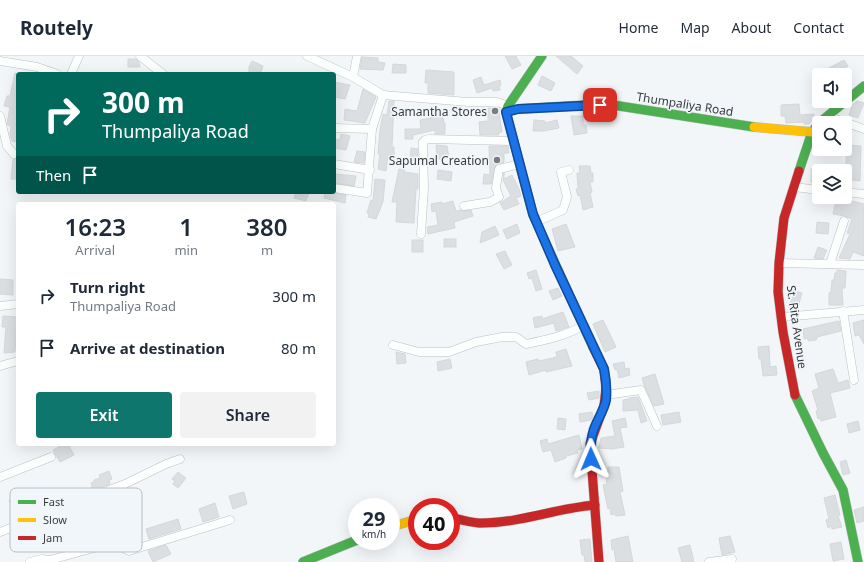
<!DOCTYPE html>
<html lang="en">
<head>
<meta charset="utf-8">
<style>
	:root { --surface:#fff; --page:#f2f2f3; --text:#1f2937; --muted:#747a83; --line:#e0e1e3; --accent:#0f766e }
	body { margin:0; font-family:"Noto Sans",sans-serif; background:var(--page); color:var(--text); height:100vh; display:flex; flex-direction:column; font-size:15px; white-space:nowrap }
	* { box-sizing:border-box; margin:0 }
	p { font-size:13px; color:var(--muted) }
	.icon { flex:none; width:22px; height:22px; fill:none; stroke:currentColor; stroke-width:2; stroke-linecap:round; stroke-linejoin:round }
	.map { position:relative; flex:1; overflow:hidden }
	.panel { position:absolute; left:16px; top:146px; width:320px; height:244px; display:flex; flex-direction:column; background:var(--surface); border-radius:4px; box-shadow:0 4px 16px #0002 }
	.panel>* { flex:none }
	.hud { position:absolute; left:16px; top:16px; width:320px; height:122px; border-radius:4px; box-shadow:0 4px 16px #0002; background:#00695c; color:#fff; overflow:hidden }
	.tools { position:absolute; left:812px; top:12px; display:grid; gap:8px }
	.tools a { display:grid; place-items:center; width:40px; height:40px; border-radius:4px; background:var(--surface); box-shadow:0 4px 16px #0002; font-size:20px }
	.speed { position:absolute; left:348px; top:442px; display:flex; gap:8px; font-size:20px; font-weight:700; text-align:center }
	.speed>* { display:grid; place-content:center; width:52px; height:52px; border-radius:50%; background:var(--surface); box-shadow:0 4px 16px #0002; line-height:1 }
	.speed small { font-size:10px; font-weight:400 }
	.speed .limit { border:6px solid #d22; background:#fff; color:#111 }
	.pin { position:absolute; display:grid; place-items:center; width:34px; height:34px; color:#fff; margin:-17px; border-radius:8px; box-shadow:0 2px 6px #0006 }
	.me { position:absolute; width:44px; margin:-22px; rotate:359deg; stroke-linejoin:round; filter:drop-shadow(0 0 3px #0008) }
	.turn { display:flex; align-items:center; gap:14px; height:84px; padding:0 20px; font-size:18px }
	.turn .icon { width:52px; height:52px; stroke-width:2.5 }
	.turn b { display:block; font-size:28px; line-height:34px }
	.then { display:flex; align-items:center; height:38px; padding:0 20px; background:#0003; gap:8px; font-size:15px }
	.eta { display:flex; justify-content:space-evenly; align-items:center; height:68px; text-align:center }
	.eta b { font-size:24px; font-weight:600; line-height:28px }
	.button { display:flex; gap:8px; margin-top:auto; padding:8px 20px }
	.button a { flex:1; height:46px; border-radius:4px; background:var(--accent); color:#fff; font-size:16px; font-weight:600; line-height:46px; text-align:center }
	.button a+a { background:var(--page); color:var(--text) }
	ul { padding:0; list-style:none }
	li { display:flex; align-items:center; gap:12px; height:52px; padding:0 20px }
	li div { flex:1 }
	li b { display:block; font-size:15px }
	li em { font-style:normal }
	header { display:flex; align-items:center; gap:24px; box-sizing:border-box; height:56px; padding:0 20px; background:var(--surface); border-bottom:1px solid var(--line) }
	header strong { font-size:19px }
	nav { display:flex; gap:22px; margin-inline-start:auto; font-size:14px }
	.map>svg:first-child { display:block }
	.building { fill:#dcdfe1; stroke:#d5d7d9 }
	.lines { fill:none; stroke-linecap:round; stroke-linejoin:round }
	.street-casing { stroke:#bdc0c1; stroke-width:9 }
	.fast-casing { stroke:#bdc0c1; stroke-width:10 }
	.slow-casing { stroke:#bdc0c1; stroke-width:10 }
	.jam-casing { stroke:#bdc0c1; stroke-width:10 }
	.street { stroke:#fdfefe; stroke-width:8 }
	.fast { stroke:#4caf50; stroke-width:9 }
	.slow { stroke:#ffc107; stroke-width:9 }
	.jam { stroke:#c62828; stroke-width:9 }
	.route-casing { stroke:#114b97; stroke-width:10 }
	.route { stroke:#1a73e8; stroke-width:7 }
	.poi-dot { fill:#7b7d7f; stroke:#f1f6fb; stroke-width:1.5 }
	.labels { text-anchor:middle; dominant-baseline:central; stroke-width:3; stroke-linejoin:round; paint-order:stroke }
	.street-label { font-size:12px; fill:#3a3c3e; stroke:#f1f6fb }
	.poi-label { font-size:12px; fill:#3a3c3e; stroke:#f1f6fb; text-anchor:end }
	.key { fill:#f1f6fb; stroke:#babec2; stroke-width:1 }
	.key-label { font-size:11px; fill:#3a3c3e }
</style>
</head>
<body>
<header>
<strong>Routely</strong>
<nav><a>Home</a><a>Map</a><a>About</a><a>Contact</a></nav>
</header>
<div class="map">
<svg width="864" height="506" viewBox="0 0 864 506">
	<rect width="100%" height="100%" fill="#f3f6f9"/>
	<g class="building">
		<polygon points="505,0 516,0 521,9 512,13"/>
		<polygon points="556,0 571,0 583,10 577,18"/>
		<polygon points="362,1 378,2 378,6 385,7 383,14 360,13"/>
		<polygon points="128,3 136,3 139,6 140,11 128,11"/>
		<polygon points="844,4 848,10 840,15 832,19 816,19"/>
		<polygon points="252,5 263,10 261,16 258,15 258,18 249,18 249,11"/>
		<polygon points="393,8 406,9 406,17 392,17"/>
		<polygon points="426,14 454,16 454,39 428,37 428,27 425,27"/>
		<polygon points="15,17 18,18 18,86 12,85 10,78 11,70 8,69 7,68 10,51 4,50 7,40 10,40"/>
		<polygon points="542,20 555,27 551,35 538,29"/>
		<polygon points="481,21 484,29 500,24 501,29 499,30 500,34 493,35 492,32 477,37 473,24"/>
		<polygon points="334,26 350,29 345,43 334,41"/>
		<polygon points="363,33 376,41 365,67 344,64 345,53 357,55"/>
		<polygon points="389,45 394,45 392,91 394,91 394,99 388,99 386,115 378,113 380,98 378,98 380,74 383,58 387,59"/>
		<polygon points="857,45 864,47 858,62 849,59 852,49"/>
		<polygon points="799,48 800,59 814,58 814,62 809,68 804,68 804,66 786,67 785,60 781,60 781,49"/>
		<polygon points="488,52 500,53 499,57 502,76 498,77 499,79 480,79 479,66 488,65"/>
		<polygon points="442,56 444,67 445,67 445,78 435,78 435,74 413,79 413,83 405,83 405,73 421,73 420,64 434,61 434,58"/>
		<polygon points="603,56 617,57 616,63 602,62"/>
		<polygon points="571,60 583,60 583,69 586,69 587,77 574,79"/>
		<polygon points="534,64 545,65 545,67 557,64 559,72 544,75 533,75"/>
		<polygon points="341,78 350,80 346,94 334,92 334,83 340,84"/>
		<polygon points="436,89 447,90 449,102 437,103"/>
		<polygon points="847,89 861,90 860,125 845,123"/>
		<polygon points="489,90 508,90 509,97 504,97 504,106 495,110 491,128 483,128 484,118 490,119"/>
		<polygon points="411,92 418,93 418,105 410,104"/>
		<polygon points="357,95 365,96 364,107 354,106"/>
		<polygon points="18,102 18,123 11,123 13,103"/>
		<polygon points="579,110 590,110 591,117 593,117 593,126 590,126 592,136 590,137 593,151 583,154 580,139 578,140 576,133 578,133 577,117 580,117"/>
		<polygon points="399,113 405,114 404,116 418,118 418,133 416,133 414,167 396,166 397,146 392,146"/>
		<rect x="811" y="113" width="8" height="13"/>
		<polygon points="438,114 452,116 451,125 437,123"/>
		<polygon points="504,117 504,123 512,119 519,133 521,140 516,142 519,148 504,154 500,147 511,140 503,124"/>
		<polygon points="334,118 356,120 354,130 334,127"/>
		<polygon points="375,123 385,124 383,146 376,163 368,161 369,157 367,157 371,144 373,145"/>
		<polygon points="296,136 309,136 306,145 294,142"/>
		<polygon points="325,136 346,139 345,147 324,142"/>
		<polygon points="837,141 864,148 864,200 853,196 850,203 839,202 850,178 847,177 852,163 845,160 833,158"/>
		<polygon points="453,145 456,155 461,154 464,155 471,154 473,160 454,166 455,172 428,178 427,171 438,169 436,155 432,156 431,148 442,146 442,148"/>
		<polygon points="817,166 829,167 828,178 816,177"/>
		<polygon points="517,168 520,177 507,183 503,174"/>
		<polygon points="566,168 575,191 558,195 552,173"/>
		<polygon points="495,170 499,179 480,187 482,176"/>
		<rect x="444" y="183" width="12" height="8"/>
		<rect x="412" y="184" width="11" height="12"/>
		<polygon points="818,191 827,194 823,203 814,202"/>
		<polygon points="505,195 512,209 504,213 496,198"/>
		<polygon points="536,214 542,233 536,235 532,222 529,223 527,217"/>
		<polygon points="837,214 846,215 845,232 842,232 843,249 829,249 829,237 831,236 832,224 834,224 835,217 837,217"/>
		<polygon points="0,223 13,224 13,239 0,238"/>
		<polygon points="558,232 562,240 553,244 549,235"/>
		<polygon points="795,235 802,237 798,251 790,248"/>
		<polygon points="563,256 569,271 556,275 554,267 535,272 533,262 542,260 542,263"/>
		<polygon points="3,260 17,261 15,296 4,297 6,271 2,271"/>
		<polygon points="603,264 616,291 605,296 593,268"/>
		<polygon points="864,264 864,288 859,279 855,280 853,267"/>
		<polygon points="839,265 841,275 817,281 817,282 816,284 808,285 808,282 804,283 803,273"/>
		<polygon points="769,290 770,311 776,310 777,319 763,320 761,303 759,303 758,291"/>
		<polygon points="566,293 572,310 546,316 546,314 529,319 526,306 538,303 539,305 557,301 556,296"/>
		<polygon points="396,296 405,298 406,307 397,308"/>
		<polygon points="450,303 452,312 438,315 437,306"/>
		<polygon points="624,306 625,313 629,312 630,319 619,322 617,313 615,314 613,308"/>
		<polygon points="833,313 838,327 848,324 850,332 830,337 836,361 821,365 820,362 818,363 816,355 818,354 812,335 819,332 815,318"/>
		<polygon points="655,318 664,348 654,350 644,329 642,322"/>
		<polygon points="599,335 599,342 589,344 587,337"/>
		<polygon points="638,341 647,365 641,367 638,354 623,355 623,344 629,343 629,342"/>
		<polygon points="592,356 593,360 591,364 580,366 579,358"/>
		<polygon points="679,356 681,366 663,369 661,359"/>
		<polygon points="558,362 566,363 565,374 557,373"/>
		<polygon points="625,362 627,371 620,372 624,391 612,393 599,392 601,382 615,380 612,365"/>
		<polygon points="858,365 860,374 849,377 847,368"/>
		<polygon points="579,379 582,393 577,394 578,397 566,400 566,402 555,406 551,394 543,396 540,385 547,383 548,388"/>
		<polygon points="64,388 68,388 74,399 60,406 53,394"/>
		<polygon points="846,404 850,417 843,419 840,406"/>
		<polygon points="608,411 619,411 623,435 620,436 625,459 616,460 614,458 611,459 610,452 608,453 603,429 607,428 606,419 608,419"/>
		<polygon points="109,415 112,423 109,424 110,428 93,434 91,427 94,426 94,424 100,422 99,419"/>
		<polygon points="178,416 186,422 178,432 173,428 175,425 172,423"/>
		<polygon points="244,436 247,448 233,453 229,440"/>
		<polygon points="25,437 33,457 17,464 9,444"/>
		<polygon points="835,439 840,459 838,460 842,471 832,473 831,470 828,472 826,464 829,463 824,442"/>
		<polygon points="215,447 219,461 203,466 199,453"/>
		<polygon points="864,451 864,465 857,467 854,454"/>
		<polygon points="178,463 181,473 149,483 146,473"/>
		<polygon points="628,480 633,506 616,506 614,493 612,494 611,484"/>
		<polygon points="730,480 735,496 722,499 719,482"/>
		<polygon points="590,483 592,506 585,506 584,499 582,499 580,484"/>
		<polygon points="841,486 844,503 833,505 830,488"/>
		<polygon points="166,489 171,498 153,506 148,495"/>
		<polygon points="690,489 694,506 682,506 678,492"/>
	</g>
	<g class="lines">
		<g class="street-casing">
			<g id="street">
				<polyline points="140,0 163,18"/>
				<polyline points="307,0 353,21 383,39 468,46 497,46 508,50"/>
				<polyline points="0,5 37,11 57,18"/>
				<polyline points="71,18 79,0"/>
				<polyline points="353,21 357,0"/>
				<polyline points="0,60 7,90 14,98"/>
				<polyline points="827,60 864,73"/>
				<polyline points="334,72 372,73 383,39"/>
				<polyline points="334,108 370,114"/>
				<polyline points="794,131 819,134"/>
				<polyline points="334,132 367,137 372,73"/>
				<polyline points="845,136 864,138"/>
				<polyline points="464,150 490,146 499,141 496,132 499,113 520,108"/>
				<polyline points="536,166 563,154 567,141 561,116 569,114"/>
				<polyline points="421,178 424,132 423,86 425,84 429,83 514,85"/>
				<polyline points="779,207 864,209"/>
				<polyline points="830,208 844,165"/>
				<polyline points="0,250 18,248"/>
				<polyline points="843,255 854,324"/>
				<polyline points="782,261 864,254"/>
				<path d="M393,289L419,296H449L476,286L502,281H516L526,288C546,284 566,280 584,269"/>
				<polyline points="0,310 18,305"/>
				<polyline points="606,339 641,334 657,370"/>
				<polyline points="0,421 51,401"/>
				<polyline points="0,476 125,428 166,408 180,403"/>
				<polyline points="30,506 42,503 50,504 112,487 129,495 230,464"/>
				<polyline points="709,506 732,503"/>
			</g>
		</g>
		<g class="fast-casing">
			<g id="fast">
				<polyline points="506,56 533,159 593,291"/>
				<polyline points="506,56 518,53 586,49 613,49 754,71"/>
				<polyline points="506,56 508,50 542,0"/>
				<polyline points="799,115 812,76 819,67 864,30"/>
				<polyline points="795,339 823,397 843,434 858,506"/>
				<polyline points="303,506 357,484"/>
			</g>
		</g>
		<g class="slow-casing">
			<g id="slow">
				<polyline points="754,71 812,76"/>
				<polyline points="391,471 417,463"/>
			</g>
		</g>
		<g class="jam-casing">
			<g id="jam">
				<polyline points="593,291 604,313 606,332 604,350 590,388 599,506"/>
				<polyline points="795,339 783,276 778,236 779,207 784,162 799,115"/>
				<path d="M451,462C461,463 471,467 482,467C520,467 557,452 595,449"/>
			</g>
		</g>
		<use href="#street" class="street"/>
		<use href="#fast" class="fast"/>
		<use href="#slow" class="slow"/>
		<use href="#jam" class="jam"/>
	</g>
	<g class="lines">
		<g class="route-casing">
			<path id="route" d="M591,403C591,394 590,385 593,376C596,365 604,355 606,344C607,334 606,323 604,313L555,209L533,158L506,56L518,53L600,49"/>
		</g>
		<use href="#route" class="route"/>
	</g>
	<g class="poi-dot">
		<circle cx="495" cy="55" r="4"/>
		<circle cx="497" cy="104" r="4"/>
	</g>
	<g class="labels">
		<g class="street-label">
			<text transform="translate(685 48) rotate(9)">Thumpaliya Road</text>
			<text transform="translate(797 271) rotate(82)">St. Rita Avenue</text>
		</g>
		<g class="poi-label">
			<text x="487" y="55">Samantha Stores</text>
			<text x="489" y="104">Sapumal Creation</text>
		</g>
	</g>
	<rect x="10" y="432" width="132" height="64" rx="6" class="key"/>
	<rect x="18" y="444" width="18" height="4" fill="#4caf50"/>
	<rect x="18" y="462" width="18" height="4" fill="#ffc107"/>
	<rect x="18" y="480" width="18" height="4" fill="#c62828"/>
	<g class="key-label">
		<text x="43" y="450">Fast</text>
		<text x="43" y="468">Slow</text>
		<text x="43" y="486">Jam</text>
	</g>
</svg>
<div class="tools">
<a><svg class="icon" aria-label="sound" viewBox="0 0 24 24"><path d="M4 9h4l5-4v14l-5-4H4zM17 9q2 3 0 6"/></svg></a>
<a><svg class="icon" aria-label="search" viewBox="0 0 24 24"><circle cx="10" cy="10" r="6"/><path d="M15 15l6 6"/></svg></a>
<a><svg class="icon" aria-label="layers" viewBox="0 0 24 24"><path d="M12 4l9 5-9 5-9-5zM3 14l9 5 9-5"/></svg></a>
</div>
<div class="speed"><div>29<small>km/h</small></div><div class="limit">40</div></div>
<div class="pin" style="left:600px;top:49px;background:#d93025"><svg class="icon" aria-label="arrive" viewBox="0 0 24 24"><path d="M6 21V4h12l-3 4 3 4H6"/></svg></div>
<svg class="me" style="left:591px;top:403px" viewBox="-20 -20 40 40"><path d="M0-17L14 15 0 8-14 15z" fill="#1a73e8" stroke="#fff" stroke-width="4"/></svg>
<div class="hud">
<div class="turn"><svg class="icon" aria-label="right" viewBox="0 0 24 24"><path d="M7 20v-9h11M14 6l5 5-5 5"/></svg><div><b>300 m</b>Thumpaliya Road</div></div>
<div class="then">Then<svg class="icon" aria-label="arrive" viewBox="0 0 24 24"><path d="M6 21V4h12l-3 4 3 4H6"/></svg></div>
</div>
<section class="panel">
<div class="eta">
<div><b>16:23</b><p>Arrival</p></div>
<div><b>1</b><p>min</p></div>
<div><b>380</b><p>m</p></div>
</div>
<ul>
<li><svg class="icon" aria-label="right" viewBox="0 0 24 24"><path d="M7 20v-9h11M14 6l5 5-5 5"/></svg><div><b>Turn right</b><p>Thumpaliya Road</p></div><em>300 m</em></li>
<li><svg class="icon" aria-label="arrive" viewBox="0 0 24 24"><path d="M6 21V4h12l-3 4 3 4H6"/></svg><div><b>Arrive at destination</b></div><em>80 m</em></li>
</ul>
<div class="button"><a>Exit</a><a>Share</a></div>
</section>
</div>
</body>
</html>
